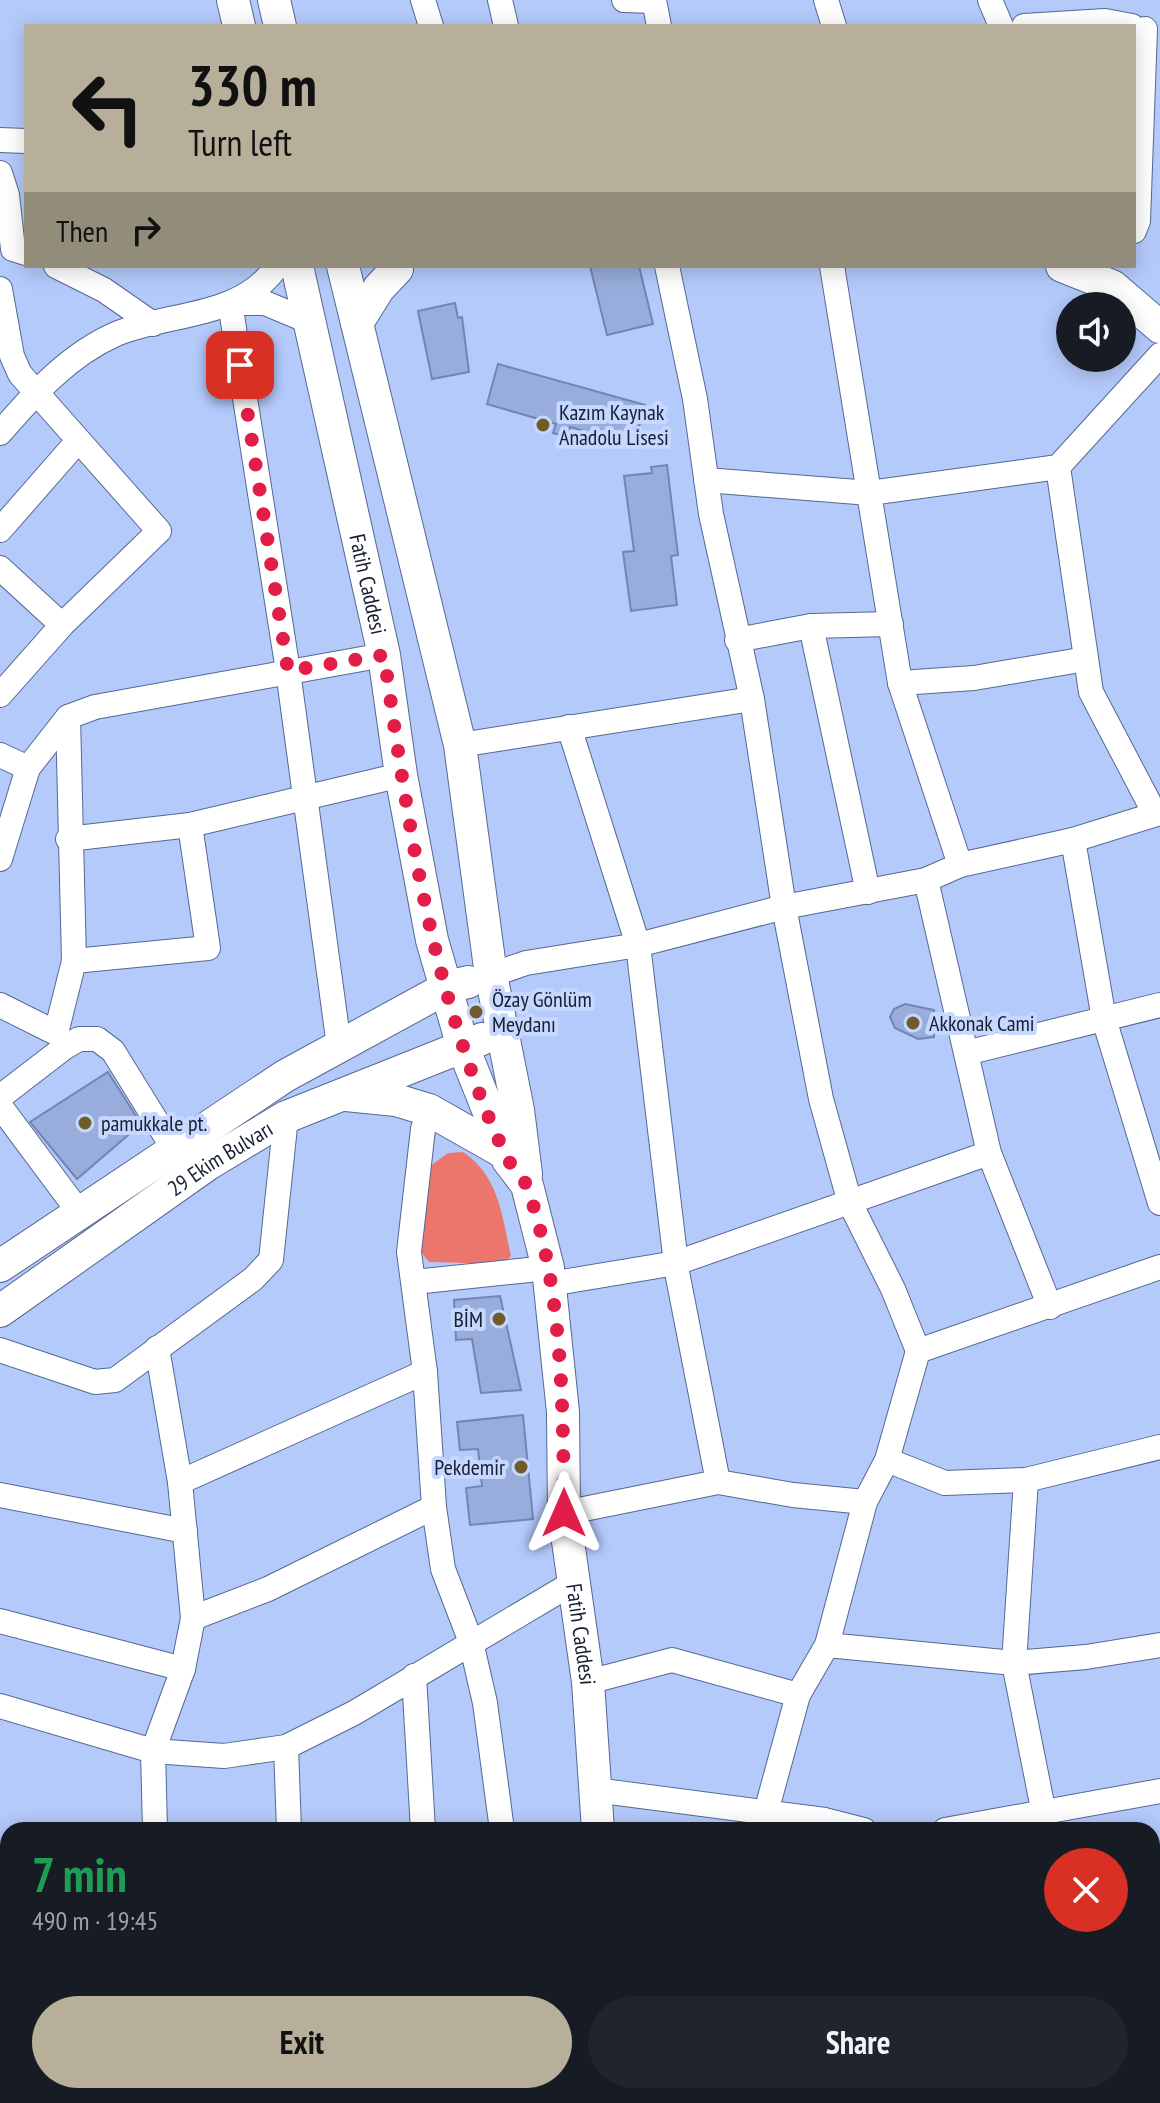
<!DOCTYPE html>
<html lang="en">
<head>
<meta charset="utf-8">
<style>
	:root { --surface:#171b24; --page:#20242c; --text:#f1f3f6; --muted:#9ea1a6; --accent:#b7af9a }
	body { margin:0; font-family:"PT Sans Narrow",sans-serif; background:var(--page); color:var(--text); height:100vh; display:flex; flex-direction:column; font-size:30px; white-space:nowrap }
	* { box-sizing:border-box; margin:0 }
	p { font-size:26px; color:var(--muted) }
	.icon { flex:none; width:44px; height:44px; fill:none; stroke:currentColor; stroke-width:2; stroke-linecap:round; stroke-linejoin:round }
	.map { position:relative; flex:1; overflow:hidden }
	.sheet { position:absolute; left:0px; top:1822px; width:1160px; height:282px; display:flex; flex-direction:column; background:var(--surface); border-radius:24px 24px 0 0; box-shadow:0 4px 20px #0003 }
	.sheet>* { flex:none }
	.hud { position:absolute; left:24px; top:24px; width:1112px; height:244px; border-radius:0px; box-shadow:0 4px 20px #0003; background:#b7af9a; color:#111; overflow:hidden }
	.fabs { position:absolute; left:1056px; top:292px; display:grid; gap:16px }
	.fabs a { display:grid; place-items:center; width:80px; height:80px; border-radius:50%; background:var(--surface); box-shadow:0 4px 20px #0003; font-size:40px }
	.pin { position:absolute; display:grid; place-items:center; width:68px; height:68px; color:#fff; margin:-34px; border-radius:16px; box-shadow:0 4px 12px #0006 }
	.me { position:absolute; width:88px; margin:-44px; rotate:0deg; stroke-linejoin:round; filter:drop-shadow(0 0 6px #0008) }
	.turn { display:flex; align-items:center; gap:28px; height:168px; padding:0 32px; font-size:36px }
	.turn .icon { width:104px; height:104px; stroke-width:2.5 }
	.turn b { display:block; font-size:56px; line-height:68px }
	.then { display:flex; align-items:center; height:76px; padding:0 32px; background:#0003; gap:16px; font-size:30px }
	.round { display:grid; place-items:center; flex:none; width:84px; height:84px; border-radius:42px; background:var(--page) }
	.summary { display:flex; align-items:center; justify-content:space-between; height:136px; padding:0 32px }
	h1 { font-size:48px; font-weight:700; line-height:60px; color:#1e9e55 }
	.cta { display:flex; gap:16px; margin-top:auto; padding:16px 32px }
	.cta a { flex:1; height:92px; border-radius:48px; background:var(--accent); color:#111; font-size:32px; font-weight:700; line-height:92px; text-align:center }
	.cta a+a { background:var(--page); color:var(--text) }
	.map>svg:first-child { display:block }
	.green { fill:#ec756c }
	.building { fill:#98addc; stroke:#7285b3; stroke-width:2 }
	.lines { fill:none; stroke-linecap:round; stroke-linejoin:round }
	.minor-casing { stroke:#556893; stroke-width:26 }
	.major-casing { stroke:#556893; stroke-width:34 }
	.minor { stroke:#fff; stroke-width:24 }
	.major { stroke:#fff; stroke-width:32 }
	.route { stroke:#e11d48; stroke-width:14; stroke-dasharray:0 25.2 }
	.poi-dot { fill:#705b2a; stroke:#c6d8ff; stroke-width:3 }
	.labels { text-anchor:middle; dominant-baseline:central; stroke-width:8; stroke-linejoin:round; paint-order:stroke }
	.poi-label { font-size:22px; fill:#171f31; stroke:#c6d8ff; text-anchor:start }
	.street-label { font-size:22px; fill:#171f31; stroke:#c6d8ff }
</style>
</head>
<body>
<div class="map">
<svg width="1160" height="2103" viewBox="0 0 1160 2103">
	<rect width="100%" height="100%" fill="#b4cafb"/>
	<path class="green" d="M463,1152C499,1176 502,1216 511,1256L502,1264L429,1262L421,1252L424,1195L429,1167L448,1153Z"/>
	<g class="building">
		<polygon points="590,266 639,266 653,324 607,335"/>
		<polygon points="455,303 458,318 462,317 469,372 432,379 418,311"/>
		<polygon points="498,364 645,405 634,445 570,427 568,437 553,433 556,424 487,404"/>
		<polygon points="667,465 678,555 671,556 677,605 631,611 623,552 634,551 624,476 652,473 651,467"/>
		<polygon points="905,1004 934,1010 934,1037 918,1039 895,1028 890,1017 894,1009"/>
		<polygon points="108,1072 141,1124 77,1179 30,1122"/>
		<polygon points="500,1296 521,1390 481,1393 472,1339 456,1340 454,1300"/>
		<polygon points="523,1415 533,1519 470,1525 466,1488 482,1486 478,1449 460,1450 457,1422"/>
	</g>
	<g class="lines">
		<g class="minor-casing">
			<g id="minor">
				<polyline points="423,0 431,26"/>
				<polyline points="500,0 506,26"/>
				<polyline points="624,0 654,1"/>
				<polyline points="654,0 659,26"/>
				<polyline points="826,0 834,26"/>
				<polyline points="990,0 1001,26"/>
				<polyline points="1024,26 1105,21 1132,26"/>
				<polyline points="0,140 26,141"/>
				<polyline points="0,173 7,195 13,249 26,253"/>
				<polyline points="1134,231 1138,221 1145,29"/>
				<polyline points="56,266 104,290 153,324"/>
				<polyline points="667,266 695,399 711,514 752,699 784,907 821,1099 850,1203 893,1289 918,1351"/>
				<polyline points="832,266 900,683 960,865"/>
				<polyline points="0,289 12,356 20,374 159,531 62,625 0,695"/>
				<polyline points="230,303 288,671 339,1046"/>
				<polyline points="233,303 265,303 308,321"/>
				<path d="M0,433C33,395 68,355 116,334C169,312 241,319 277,266"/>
				<polyline points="1058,467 1091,692 1155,814"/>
				<polyline points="706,480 870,493 1058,467 1160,355"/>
				<polyline points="0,530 77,442"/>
				<polyline points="0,568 62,625"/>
				<polyline points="811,626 868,892"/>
				<polyline points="737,640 811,626 891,624"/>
				<polyline points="900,683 974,678 1086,659"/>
				<polyline points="569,727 638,945 677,1272 718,1482"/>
				<polyline points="460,745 752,699"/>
				<polyline points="0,755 28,768"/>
				<polyline points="68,839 190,825 401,775"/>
				<polyline points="1073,840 1104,1019 1160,1203"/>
				<polyline points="0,859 28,768 68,717 95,707 384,655"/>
				<polyline points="926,880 989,1153 1050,1307"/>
				<polyline points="74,961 208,948 190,825"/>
				<polyline points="491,975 526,963 638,945 784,907 926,880 960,865 1073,840 1160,813"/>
				<polyline points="0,1005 56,1033 74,961 68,717"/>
				<polyline points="966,1053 1160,1005"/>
				<polyline points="0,1097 65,1047 79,1039 97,1039 113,1051 173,1148"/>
				<polyline points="0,1106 79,1212"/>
				<polyline points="429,1110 423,1129 409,1252 425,1372 434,1507 443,1569 471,1642 485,1703 502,1830"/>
				<polyline points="414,1282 548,1268"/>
				<polyline points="550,1284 676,1263 989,1153"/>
				<polyline points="0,1350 95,1382 115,1380 253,1279 271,1260 286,1117"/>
				<polyline points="887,1460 945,1483 1026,1480 1160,1447"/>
				<polyline points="1026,1480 1014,1663 1044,1814"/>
				<polyline points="180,1482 425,1372"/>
				<polyline points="0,1495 185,1531"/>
				<polyline points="564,1513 718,1482 793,1495 865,1502"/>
				<polyline points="193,1618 268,1589 434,1507"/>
				<polyline points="0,1621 183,1669"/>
				<polyline points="827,1645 1014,1663 1086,1657 1160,1645"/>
				<polyline points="414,1676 423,1830"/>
				<polyline points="588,1682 672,1660 798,1695"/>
				<polyline points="0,1706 153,1751 224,1756 286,1747 354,1713 571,1584"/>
				<polyline points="286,1747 289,1830"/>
				<polyline points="595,1790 825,1820 864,1830"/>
				<polyline points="766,1812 798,1695 827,1645 865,1502 887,1460 918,1351 1160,1267"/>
				<polyline points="155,1830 153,1751 183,1669 193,1618 180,1482 157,1348"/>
				<polyline points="945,1830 1160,1791"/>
				<polyline points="0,1858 8,1861"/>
				<polyline points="1152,1937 1160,1937"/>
				<polyline points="1152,2037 1160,2037"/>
				<polyline points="0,2068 8,2068"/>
				<polyline points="167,2096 167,2103"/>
				<polyline points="299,2096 299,2103"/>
				<polyline points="872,2096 877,2103"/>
				<polyline points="996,2096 997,2103"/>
				<polyline points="1117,2096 1118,2103"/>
				<polyline points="381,2103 382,2096"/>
			</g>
		</g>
		<g class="major-casing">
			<g id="major">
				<polyline points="233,0 239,26"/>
				<polyline points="274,0 280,26"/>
				<path id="s1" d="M297,266L384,655L401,775L432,940L463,1047L508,1160L527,1185L548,1268L563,1412L564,1513L588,1682L598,1830"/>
				<polyline points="343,266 460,745 491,975 518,1110 526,1174"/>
				<polyline points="1062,266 1112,286 1160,327"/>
				<polyline points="357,323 379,288 397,269"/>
				<polyline points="346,1095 396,1100 429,1110 505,1153"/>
				<polyline points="0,1266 285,1076 448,987 468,982"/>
				<path id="s2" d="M0,1311L208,1164L286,1117L482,1039"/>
				<polyline points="652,2096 655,2103"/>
			</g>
		</g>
		<use href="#minor" class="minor"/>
		<use href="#major" class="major"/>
	</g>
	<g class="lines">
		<path class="route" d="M240,365L288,671L384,655C403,786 421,920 463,1046C475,1083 490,1125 508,1159C513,1170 524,1177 528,1189C563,1291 563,1406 564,1513"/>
	</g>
	<g class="poi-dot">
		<circle cx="543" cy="425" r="8"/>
		<circle cx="476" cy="1012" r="8"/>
		<circle cx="913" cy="1023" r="8"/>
		<circle cx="85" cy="1123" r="8"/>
		<circle cx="499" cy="1319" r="8"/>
		<circle cx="521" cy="1467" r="8"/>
	</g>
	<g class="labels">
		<g class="poi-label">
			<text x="559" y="412">Kazım Kaynak<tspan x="559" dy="25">Anadolu Lisesi</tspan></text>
			<text x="492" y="999">Özay Gönlüm<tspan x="492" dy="25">Meydanı</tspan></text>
			<text x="929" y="1023">Akkonak Cami</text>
			<text x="101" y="1123">pamukkale pt.</text>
			<text x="483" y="1319" text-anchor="end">BİM</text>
			<text x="505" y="1467" text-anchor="end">Pekdemir</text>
		</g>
		<g class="street-label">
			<text stroke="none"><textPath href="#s1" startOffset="326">Fatih Caddesi</textPath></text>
			<text stroke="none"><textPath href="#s2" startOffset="268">29 Ekim Bulvarı</textPath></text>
			<text stroke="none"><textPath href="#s1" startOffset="1406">Fatih Caddesi</textPath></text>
		</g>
	</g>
</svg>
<div class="fabs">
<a><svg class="icon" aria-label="sound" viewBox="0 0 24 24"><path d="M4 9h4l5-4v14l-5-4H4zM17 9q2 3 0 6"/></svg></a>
</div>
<div class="pin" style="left:240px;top:365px;background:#d93025"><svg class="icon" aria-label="arrive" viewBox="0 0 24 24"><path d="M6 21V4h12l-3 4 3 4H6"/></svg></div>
<svg class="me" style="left:564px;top:1513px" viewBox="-20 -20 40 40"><path d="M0-17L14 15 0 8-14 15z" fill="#e11d48" stroke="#fff" stroke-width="4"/></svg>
<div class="hud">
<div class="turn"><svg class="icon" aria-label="left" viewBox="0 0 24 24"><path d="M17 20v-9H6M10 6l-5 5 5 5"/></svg><div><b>330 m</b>Turn left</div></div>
<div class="then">Then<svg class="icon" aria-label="right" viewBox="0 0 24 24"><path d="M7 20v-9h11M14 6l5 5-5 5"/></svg></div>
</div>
<section class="sheet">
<div class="summary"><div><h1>7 min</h1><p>490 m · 19:45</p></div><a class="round" style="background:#d93025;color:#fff"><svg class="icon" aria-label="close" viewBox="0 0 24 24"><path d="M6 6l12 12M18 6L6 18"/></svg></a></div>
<div class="cta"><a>Exit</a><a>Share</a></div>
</section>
</div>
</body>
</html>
